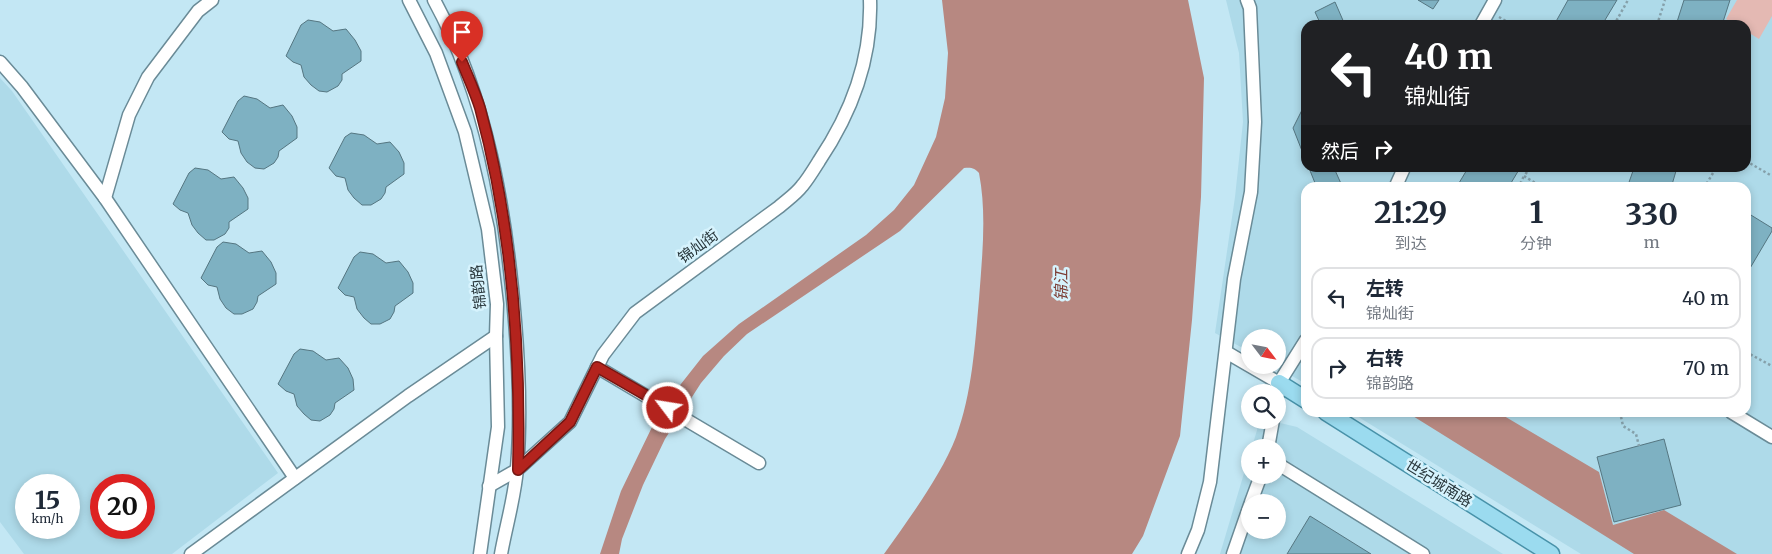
<!DOCTYPE html>
<html lang="zh">
<head>
<meta charset="utf-8">
<style>
	:root { --surface:#fff; --page:#f2f2f3; --text:#1f2937; --muted:#747a83; --line:#e0e1e3 }
	body { margin:0; font-family:Merriweather,"Noto Sans SC",serif; background:var(--page); color:var(--text); height:100vh; display:flex; flex-direction:column; font-size:19px; white-space:nowrap }
	* { box-sizing:border-box; margin:0 }
	p { font-size:16px; color:var(--muted) }
	.icon { flex:none; width:28px; height:28px; fill:none; stroke:currentColor; stroke-width:2; stroke-linecap:round; stroke-linejoin:round }
	.map { position:relative; flex:1; overflow:hidden }
	.sheet { position:absolute; left:1301px; top:182px; width:450px; height:235px; display:flex; flex-direction:column; background:var(--surface); border-radius:15px; box-shadow:0 2px 8px #0003 }
	.sheet>* { flex:none }
	.guide { position:absolute; left:1301px; top:20px; width:450px; height:152px; border-radius:15px; box-shadow:0 2px 8px #0003; background:#202124; color:#fff; overflow:hidden }
	.needle { width:32px; rotate:122deg }
	.tools { position:absolute; left:1241px; top:329px; display:grid; gap:10px }
	.tools a { display:grid; place-items:center; width:45px; height:45px; border-radius:50%; background:var(--surface); box-shadow:0 2px 8px #0003; font-size:25px }
	.speed { position:absolute; left:15px; top:474px; display:flex; gap:10px; font-size:25px; font-weight:700; text-align:center }
	.speed>* { display:grid; place-content:center; width:65px; height:65px; border-radius:50%; background:var(--surface); box-shadow:0 2px 8px #0003; line-height:1 }
	.speed small { font-size:12px; font-weight:400 }
	.speed .limit { border:8px solid #d22; background:#fff; color:#111 }
	.pin { position:absolute; display:grid; place-items:center; width:42px; height:42px; color:#fff; margin:-51px -21px; border-radius:50% 50% 50% 0; rotate:-45deg; box-shadow:0 0 5px #0007 }
	.pin .icon { rotate:45deg }
	.me { position:absolute; width:55px; margin:-28px; rotate:301deg; stroke-linejoin:round; filter:drop-shadow(0 0 4px #0008) }
	.turn { display:flex; align-items:center; gap:18px; height:105px; padding:0 20px; font-size:22px }
	.turn .icon { width:65px; height:65px; stroke-width:2.5 }
	.turn b { display:block; font-size:35px; line-height:42px }
	.then { display:flex; align-items:center; height:48px; padding:0 20px; background:#0003; gap:10px; font-size:19px }
	.eta { display:flex; justify-content:space-evenly; align-items:center; height:85px; text-align:center }
	.eta b { font-size:30px; font-weight:700; line-height:35px }
	ul { padding:0; list-style:none }
	li { display:flex; align-items:center; gap:15px; height:62px; margin:0 10px 8px; padding:0 10px; border:2px solid var(--line); border-radius:15px }
	li div { flex:1 }
	li b { display:block; font-size:19px }
	li em { font-style:normal }
	.map>svg:first-child { display:block }
	.built { fill:#aedae9; fill-rule:evenodd }
	.green { fill:#e4b9b3 }
	.water { fill:#b78881 }
	.building { fill:#7eb1c2; stroke:#557681 }
	.lines { fill:none; stroke-linecap:round; stroke-linejoin:round }
	.minor-casing { stroke:#6a8b97; stroke-width:15 }
	.major-casing { stroke:#4892a9; stroke-width:19 }
	.path { stroke:#85a0aa; stroke-width:2.5; stroke-dasharray:2.5 2.5; stroke-linecap:butt }
	.minor { stroke:#fff; stroke-width:12 }
	.major { stroke:#9bdbef; stroke-width:16 }
	.route-casing { stroke:#741713; stroke-width:12 }
	.route { stroke:#b3231d; stroke-width:9 }
	.labels { text-anchor:middle; dominant-baseline:central; stroke-width:5; stroke-linejoin:round; paint-order:stroke }
	.street-label { font-size:15px; fill:#28363b; stroke:#d6f3fd }
	.water-label { font-size:16px; font-style:italic; fill:#7c3d35; stroke:#d6f3fd }
</style>
</head>
<body>
<div class="map">
<svg width="1772" height="554" viewBox="0 0 1772 554">
	<rect width="100%" height="100%" fill="#c3e7f4"/>
	<g class="built">
		<path d="M1226,0H1772V554H1581L1352,413L1746,412V188H1306V384L1273,365H1278V338H1250V352L1215,333L1235,197L1243,122L1239,53ZM1306,25H1746V168H1306Z"/>
		<path d="M0,78L12,91L278,473L172,554H24L0,522ZM26,485H69V528H26ZM101,485H144V528H101Z"/>
		<path d="M1260,420H1268L1297,427L1503,554H1220L1250,453V475H1278V448L1252,447ZM1250,502H1278V530H1250Z"/>
	</g>
	<polygon class="green" points="1737,0 1772,0 1772,16 1759,39 1746,31 1746,25 1736,25 1726,19"/>
	<g class="water">
		<path d="M942,0H1188L1204,78L1201,197L1192,320L1180,436L1143,536L1132,554H884C908,520 941,476 956,437C972,394 975,345 979,299C982,258 987,214 979,173C975,168 971,167 964,168L900,231L747,334L724,356L701,383L665,439L643,485L622,539L619,554H600L621,491L653,425L677,389L703,356L739,324L866,235L894,210L914,185L936,137L945,98L948,53Z"/>
		<polygon points="1408,413 1499,413 1599,472 1613,525 1664,510 1737,554 1634,554"/>
	</g>
	<g class="building">
		<polygon points="1418,0 1439,0 1433,9"/>
		<polygon points="1568,0 1617,0 1602,25 1554,25"/>
		<polygon points="1684,0 1730,0 1722,25 1676,25"/>
		<polygon points="1335,2 1345,25 1321,25 1315,12"/>
		<polygon points="308,20 320,22 333,31 346,29 355,40 361,51 361,61 342,74 342,80 338,86 327,92 319,91 311,85 304,77 301,65 293,62 286,56 301,25"/>
		<polygon points="244,96 257,99 270,108 283,105 292,116 297,127 297,138 279,151 278,157 274,163 264,169 255,168 247,162 241,153 238,141 229,139 222,132 238,101"/>
		<polygon points="1306,102 1306,161 1293,128"/>
		<polygon points="351,133 364,135 377,144 390,142 399,152 404,163 404,174 386,187 385,193 381,199 371,205 362,205 354,198 348,190 345,178 336,176 329,168 345,137"/>
		<polygon points="195,168 208,170 221,179 234,177 243,188 248,198 248,209 229,222 229,228 225,234 214,240 206,240 198,233 192,225 188,213 180,210 173,204 189,173"/>
		<polygon points="1309,168 1334,168 1343,188 1317,188"/>
		<polygon points="1468,168 1520,168 1508,188 1456,188"/>
		<polygon points="1634,168 1670,168 1676,171 1671,188 1627,188"/>
		<polygon points="1746,212 1772,228 1772,231 1746,275"/>
		<polygon points="223,242 236,244 249,253 262,251 271,262 276,273 276,284 258,296 257,302 253,309 242,314 234,314 226,308 220,299 217,287 208,285 201,278 217,247"/>
		<polygon points="360,252 373,254 386,263 399,261 408,272 413,283 413,293 395,306 394,312 390,319 380,324 371,324 364,318 357,309 354,297 345,295 338,288 354,257"/>
		<polygon points="300,349 313,351 326,360 339,358 348,368 353,379 354,390 335,403 334,409 330,415 320,421 311,420 304,414 297,406 294,394 286,391 278,384 294,354"/>
		<polygon points="1664,439 1681,505 1614,522 1597,457"/>
		<polygon points="1310,516 1371,554 1287,554"/>
	</g>
	<g class="lines">
		<g class="minor-casing">
			<g id="minor">
				<polyline points="409,0 436,53 465,132 488,229 497,304 496,336 498,427 480,554"/>
				<path d="M434,0C487,97 506,211 515,321C519,369 521,420 517,468C515,496 506,526 501,554"/>
				<polyline points="1481,25 1495,0"/>
				<polyline points="0,62 22,87 105,198 295,478"/>
				<polyline points="1395,188 1404,168"/>
				<polyline points="105,198 129,115 148,77 198,11 212,0"/>
				<polyline points="1226,352 1279,383"/>
				<polyline points="597,367 759,463"/>
				<polyline points="1278,394 1279,383 1306,340"/>
				<polyline points="1731,412 1772,437"/>
				<polyline points="1268,448 1273,420"/>
				<polyline points="1278,464 1423,554"/>
				<path d="M489,486L517,470L570,422L603,355L635,313L779,207C787,200 796,194 802,186C808,179 814,169 819,161C852,112 872,60 870,0"/>
				<polyline points="1251,502 1261,475"/>
				<polyline points="191,554 408,396 496,336"/>
				<polyline points="1188,554 1198,530 1210,482 1234,279 1251,192 1255,122 1250,8 1247,0"/>
				<polyline points="1233,554 1250,505"/>
			</g>
		</g>
		<g class="major-casing">
			<g id="major">
				<polyline points="1279,383 1306,400"/>
				<polyline points="1326,412 1551,554"/>
			</g>
		</g>
		<g class="path">
			<polyline points="1499,17 1513,25"/>
			<polyline points="1614,25 1628,0"/>
			<polyline points="1657,25 1665,0"/>
			<polyline points="1746,161 1772,176"/>
			<polyline points="1530,168 1524,176 1543,188"/>
			<polyline points="1518,188 1524,176"/>
			<polyline points="1704,188 1716,168"/>
			<polyline points="1746,352 1772,366"/>
			<polyline points="1620,412 1623,426 1636,434 1639,446"/>
		</g>
		<use href="#minor" class="minor"/>
		<use href="#major" class="major"/>
	</g>
	<g class="lines">
		<g class="route-casing">
			<path id="route" d="M462,62C468,77 475,92 480,108C512,226 521,348 518,470L570,422L597,367L668,408"/>
		</g>
		<use href="#route" class="route"/>
	</g>
	<g class="labels">
		<g class="street-label">
			<text transform="translate(698 246) rotate(-36)">锦灿街</text>
			<text transform="translate(478 287) rotate(-96)">锦韵路</text>
			<text transform="translate(1439 483) rotate(32)">世纪城南路</text>
		</g>
		<g class="water-label">
			<text transform="translate(1061 285) rotate(-90)">锦江</text>
		</g>
	</g>
</svg>
<div class="tools">
<a><svg class="needle" viewBox="-14 -14 28 28"><path d="M0-13l5 13h-10z" fill="#e53935"/><path d="M0 13l5-13h-10z" fill="#747a83"/></svg></a>
<a><svg class="icon" aria-label="search" viewBox="0 0 24 24"><circle cx="10" cy="10" r="6"/><path d="M15 15l6 6"/></svg></a>
<a>+</a>
<a>−</a>
</div>
<div class="speed"><div>15<small>km/h</small></div><div class="limit">20</div></div>
<div class="pin" style="left:462px;top:62px;background:#d93025"><svg class="icon" aria-label="arrive" viewBox="0 0 24 24"><path d="M6 21V4h12l-3 4 3 4H6"/></svg></div>
<svg class="me" style="left:668px;top:408px" viewBox="-20 -20 40 40"><circle r="17" fill="#b3231d" stroke="#fff" stroke-width="3"/><path d="M0-11L8 9 0 5-8 9z" fill="#fff"/></svg>
<div class="guide">
<div class="turn"><svg class="icon" aria-label="left" viewBox="0 0 24 24"><path d="M17 20v-9H6M10 6l-5 5 5 5"/></svg><div><b>40 m</b>锦灿街</div></div>
<div class="then">然后<svg class="icon" aria-label="right" viewBox="0 0 24 24"><path d="M7 20v-9h11M14 6l5 5-5 5"/></svg></div>
</div>
<section class="sheet">
<div class="eta">
<div><b>21:29</b><p>到达</p></div>
<div><b>1</b><p>分钟</p></div>
<div><b>330</b><p>m</p></div>
</div>
<ul>
<li><svg class="icon" aria-label="left" viewBox="0 0 24 24"><path d="M17 20v-9H6M10 6l-5 5 5 5"/></svg><div><b>左转</b><p>锦灿街</p></div><em>40 m</em></li>
<li><svg class="icon" aria-label="right" viewBox="0 0 24 24"><path d="M7 20v-9h11M14 6l5 5-5 5"/></svg><div><b>右转</b><p>锦韵路</p></div><em>70 m</em></li>
</ul>
</section>
</div>
</body>
</html>
